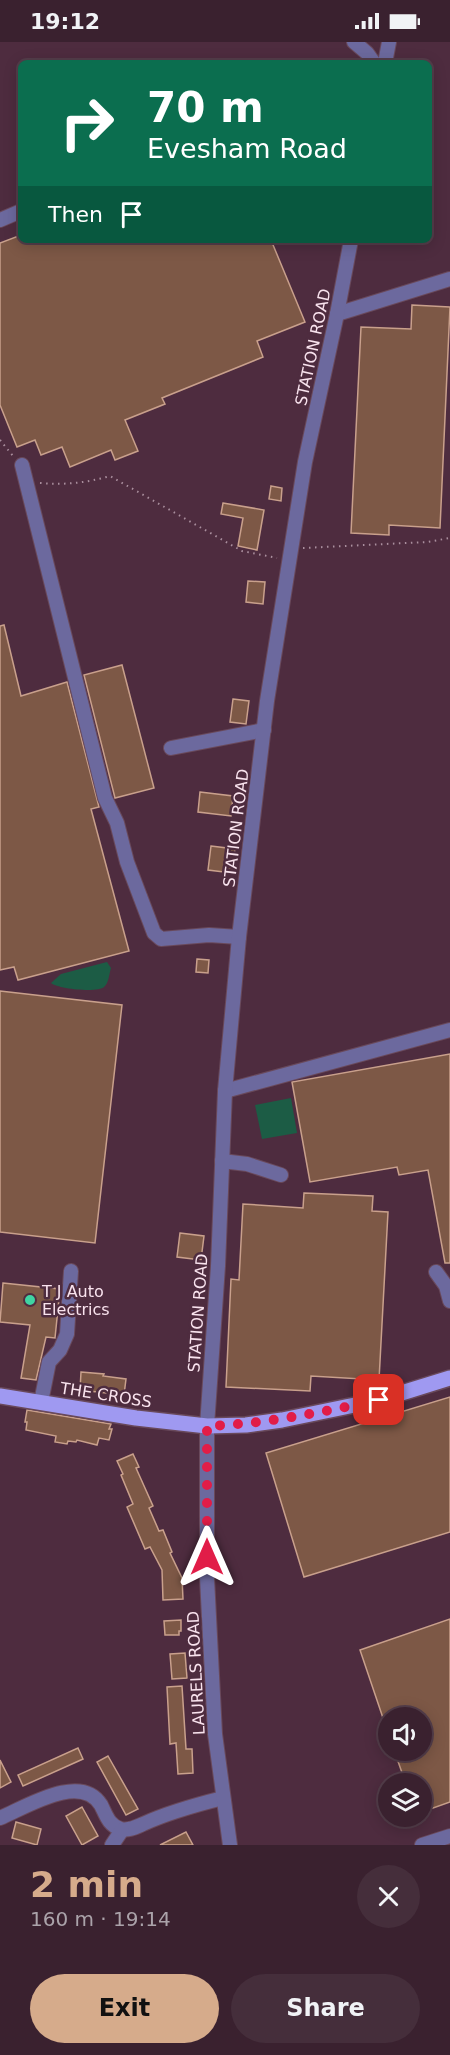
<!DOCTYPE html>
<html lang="en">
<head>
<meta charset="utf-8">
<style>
	:root { --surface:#3a212f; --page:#452e3b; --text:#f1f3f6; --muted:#aba3aa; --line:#543e4b; --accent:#d6ab8b }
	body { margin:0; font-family:"DejaVu Sans",sans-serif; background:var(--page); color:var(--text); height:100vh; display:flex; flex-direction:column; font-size:22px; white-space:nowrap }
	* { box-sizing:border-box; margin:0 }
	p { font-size:20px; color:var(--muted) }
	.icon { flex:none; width:33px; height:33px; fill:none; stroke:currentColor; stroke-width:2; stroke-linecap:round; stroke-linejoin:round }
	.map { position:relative; height:1803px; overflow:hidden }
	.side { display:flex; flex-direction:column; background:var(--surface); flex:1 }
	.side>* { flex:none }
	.banner { position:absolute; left:18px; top:18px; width:414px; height:183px; border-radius:9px; box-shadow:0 3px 15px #0003,0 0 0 2px var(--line); background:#0b6e4f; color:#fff; overflow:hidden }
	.controls { position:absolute; left:378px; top:1665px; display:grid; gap:12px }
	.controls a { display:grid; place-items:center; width:54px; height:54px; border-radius:50%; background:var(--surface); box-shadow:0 3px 15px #0003,0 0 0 2px var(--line); font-size:30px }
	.pin { position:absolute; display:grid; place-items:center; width:51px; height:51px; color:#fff; margin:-26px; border-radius:12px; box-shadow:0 3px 9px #0006 }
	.me { position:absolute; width:66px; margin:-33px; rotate:0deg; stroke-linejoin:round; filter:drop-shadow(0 0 4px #0008) }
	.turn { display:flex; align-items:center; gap:21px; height:126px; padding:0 30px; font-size:27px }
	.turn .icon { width:78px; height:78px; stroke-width:2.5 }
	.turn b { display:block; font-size:42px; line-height:51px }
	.then { display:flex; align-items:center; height:57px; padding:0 30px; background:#0003; gap:12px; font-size:22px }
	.round { display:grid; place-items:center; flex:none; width:63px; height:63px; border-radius:32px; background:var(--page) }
	.overview { display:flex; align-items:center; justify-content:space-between; height:102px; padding:0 30px }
	h1 { font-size:36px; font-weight:700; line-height:45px; color:var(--accent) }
	.primary-button { display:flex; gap:12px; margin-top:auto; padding:12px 30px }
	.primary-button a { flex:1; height:69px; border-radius:36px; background:var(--accent); color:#111; font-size:24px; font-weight:700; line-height:69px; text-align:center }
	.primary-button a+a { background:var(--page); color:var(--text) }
	.status { display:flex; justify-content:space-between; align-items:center; height:42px; padding:0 30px; background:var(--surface); direction:ltr }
	.status svg { height:16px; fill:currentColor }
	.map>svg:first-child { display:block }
	.water { fill:#1c5c45 }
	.building { fill:#7d5846; stroke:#c9a08c; stroke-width:1.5 }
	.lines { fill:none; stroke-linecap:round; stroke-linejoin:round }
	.minor-casing { stroke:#69495b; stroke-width:16 }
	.major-casing { stroke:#69495b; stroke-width:18 }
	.path { stroke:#aa8f9e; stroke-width:2; stroke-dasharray:1.5 4.5; stroke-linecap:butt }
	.minor { stroke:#6c699e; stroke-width:14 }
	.major { stroke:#9f99f1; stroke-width:15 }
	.route { stroke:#e11d48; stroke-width:10; stroke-dasharray:0 18 }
	.poi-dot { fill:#3fd4a2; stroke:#4e2c3f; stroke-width:2 }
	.labels { text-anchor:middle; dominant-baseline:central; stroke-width:5; stroke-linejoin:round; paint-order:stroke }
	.street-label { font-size:16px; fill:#f9e3ee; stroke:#4e2c3f }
	.poi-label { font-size:16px; fill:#f9e3ee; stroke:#4e2c3f; text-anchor:start }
</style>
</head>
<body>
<div class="status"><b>19:12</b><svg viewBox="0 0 49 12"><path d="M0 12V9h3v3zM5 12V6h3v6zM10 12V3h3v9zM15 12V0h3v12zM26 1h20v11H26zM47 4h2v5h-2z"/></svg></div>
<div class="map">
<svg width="450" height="1803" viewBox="0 0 450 1803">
	<rect width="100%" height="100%" fill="#4e2c3f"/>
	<g class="water">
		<path d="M107,920L111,926C109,932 109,941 104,945C98,951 58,947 51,941L61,932Z"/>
		<polygon points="291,1056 297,1091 262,1097 255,1063"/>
	</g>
	<g class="building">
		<polygon points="21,193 21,198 271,198 305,280 257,299 263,315 162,356 165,362 125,378 138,409 115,418 111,408 70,425 62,405 41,413 35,398 17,405 0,363 0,201"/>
		<polygon points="412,263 450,265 440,486 389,483 389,493 351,491 361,285 411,287"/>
		<polygon points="271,444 282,446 281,459 269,457"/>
		<polygon points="223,461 264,468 257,508 238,504 243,476 221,472"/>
		<polygon points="248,539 265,540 263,562 246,560"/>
		<polygon points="4,583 21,654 67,640 99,765 91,767 129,909 18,938 14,925 0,928 0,584"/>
		<polygon points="122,623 154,746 115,756 84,633"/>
		<polygon points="233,657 249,659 246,682 230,680"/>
		<polygon points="200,750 233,754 231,774 198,770"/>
		<polygon points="211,804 235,807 232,831 208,828"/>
		<polygon points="197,917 209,918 208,931 196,930"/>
		<polygon points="0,949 122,963 95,1201 0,1190"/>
		<polygon points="450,1012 450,1221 445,1221 428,1128 399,1133 397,1125 310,1140 292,1040"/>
		<polygon points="304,1151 373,1154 372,1169 388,1170 379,1338 311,1334 310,1349 226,1345 231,1237 239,1238 243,1162 303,1166"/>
		<polygon points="180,1191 204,1194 201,1218 177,1215"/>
		<polygon points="3,1241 60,1247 55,1296 46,1295 36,1338 21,1336 30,1283 0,1280"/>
		<polygon points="81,1330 104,1332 103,1334 126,1337 124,1353 80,1348"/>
		<polygon points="450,1355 450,1490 304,1535 266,1411"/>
		<polygon points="27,1368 111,1382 109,1387 112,1387 109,1398 99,1396 97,1403 77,1398 76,1400 68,1399 67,1402 55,1400 56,1394 26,1388 27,1380 25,1380"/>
		<polygon points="133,1412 139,1425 136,1426 153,1464 149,1466 159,1489 163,1488 172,1510 170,1511 182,1536 183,1557 163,1558 162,1528 150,1505 145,1507 127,1465 133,1462 121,1433 123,1432 117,1419"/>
		<polygon points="450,1577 450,1760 422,1770 422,1742 406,1742 394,1708 422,1708 422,1676 383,1676 360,1608"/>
		<polygon points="181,1578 181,1589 179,1589 179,1593 165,1593 164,1579"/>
		<polygon points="185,1611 187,1636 172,1637 170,1612"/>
		<polygon points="182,1644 186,1707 192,1707 193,1731 178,1732 176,1701 170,1702 167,1645"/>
		<polygon points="78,1706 83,1717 23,1744 18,1733"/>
		<polygon points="108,1714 138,1767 126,1773 97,1720"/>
		<polygon points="0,1718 11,1740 0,1746"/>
		<polygon points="82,1765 98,1794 82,1803 66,1774"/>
		<polygon points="16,1780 41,1787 37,1803 12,1796"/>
		<polygon points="186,1790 193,1803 160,1803"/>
	</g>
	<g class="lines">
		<g class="minor-casing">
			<g id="minor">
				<polyline points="354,0 367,11 374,21"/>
				<polyline points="385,21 389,0"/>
				<polyline points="0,178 21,169"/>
				<polyline points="337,272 450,237"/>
				<polyline points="22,423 105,756 117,781 127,820 154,891 161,897 209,893 239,895"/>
				<polyline points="171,706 264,688"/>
				<polyline points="225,1049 450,988"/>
				<polyline points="222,1119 247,1122 281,1133"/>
				<polyline points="436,1230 446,1244 450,1259"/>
				<polyline points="41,1360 49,1320 60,1308 67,1292 71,1229"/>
				<path d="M0,1776C26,1765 81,1730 101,1763C106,1773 109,1784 121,1787C129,1789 136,1785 143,1782C169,1770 195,1763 223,1756"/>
				<polyline points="112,1803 122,1788"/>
				<polyline points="230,1803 215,1692 207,1536 207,1384 218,1224 225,1049 239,895 267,659 305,420 337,272 351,198"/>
				<polyline points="422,1803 450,1794"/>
			</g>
		</g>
		<g class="major-casing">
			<polyline id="major" points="0,1354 136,1376 207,1384 246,1383 282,1378 379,1358 450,1336"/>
		</g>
		<g class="path">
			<polyline points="0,398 13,414"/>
			<path d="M40,441C65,443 86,441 110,434L242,509L277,516"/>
			<polyline points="303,506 427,500 450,496"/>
		</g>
		<use href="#minor" class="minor"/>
		<use href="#major" class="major"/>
	</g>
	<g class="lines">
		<path class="route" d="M207,1515V1384C266,1382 322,1370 379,1358"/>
	</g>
	<circle class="poi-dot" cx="30" cy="1258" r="6"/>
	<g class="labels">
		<g class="street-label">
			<text transform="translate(313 305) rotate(-78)">STATION ROAD</text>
			<text transform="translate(236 786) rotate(-83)">STATION ROAD</text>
			<text transform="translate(198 1271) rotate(-86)">STATION ROAD</text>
			<text transform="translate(106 1353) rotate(9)">THE CROSS</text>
			<text transform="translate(196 1631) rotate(-93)">LAURELS ROAD</text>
		</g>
		<g class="poi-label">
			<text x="42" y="1249">T J Auto<tspan x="42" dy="18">Electrics</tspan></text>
		</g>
	</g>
</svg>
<div class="controls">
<a><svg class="icon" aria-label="sound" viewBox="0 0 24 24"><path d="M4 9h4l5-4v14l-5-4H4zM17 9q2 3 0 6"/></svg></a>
<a><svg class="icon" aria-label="layers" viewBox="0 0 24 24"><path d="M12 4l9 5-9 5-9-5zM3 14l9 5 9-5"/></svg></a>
</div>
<div class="pin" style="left:379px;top:1358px;background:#d93025"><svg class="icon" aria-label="arrive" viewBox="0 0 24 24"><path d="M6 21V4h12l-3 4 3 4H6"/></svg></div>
<svg class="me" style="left:207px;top:1515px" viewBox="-20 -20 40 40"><path d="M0-17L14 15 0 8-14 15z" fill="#e11d48" stroke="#fff" stroke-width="4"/></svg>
<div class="banner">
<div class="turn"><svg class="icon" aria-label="right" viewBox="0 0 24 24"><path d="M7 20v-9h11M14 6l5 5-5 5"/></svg><div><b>70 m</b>Evesham Road</div></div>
<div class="then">Then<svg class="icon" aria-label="arrive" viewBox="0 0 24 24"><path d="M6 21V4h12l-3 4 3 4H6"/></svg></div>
</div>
</div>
<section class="side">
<div class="overview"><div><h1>2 min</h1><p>160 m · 19:14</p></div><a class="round"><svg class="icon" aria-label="close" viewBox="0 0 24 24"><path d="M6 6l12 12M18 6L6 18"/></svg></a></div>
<div class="primary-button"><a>Exit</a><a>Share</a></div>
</section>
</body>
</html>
